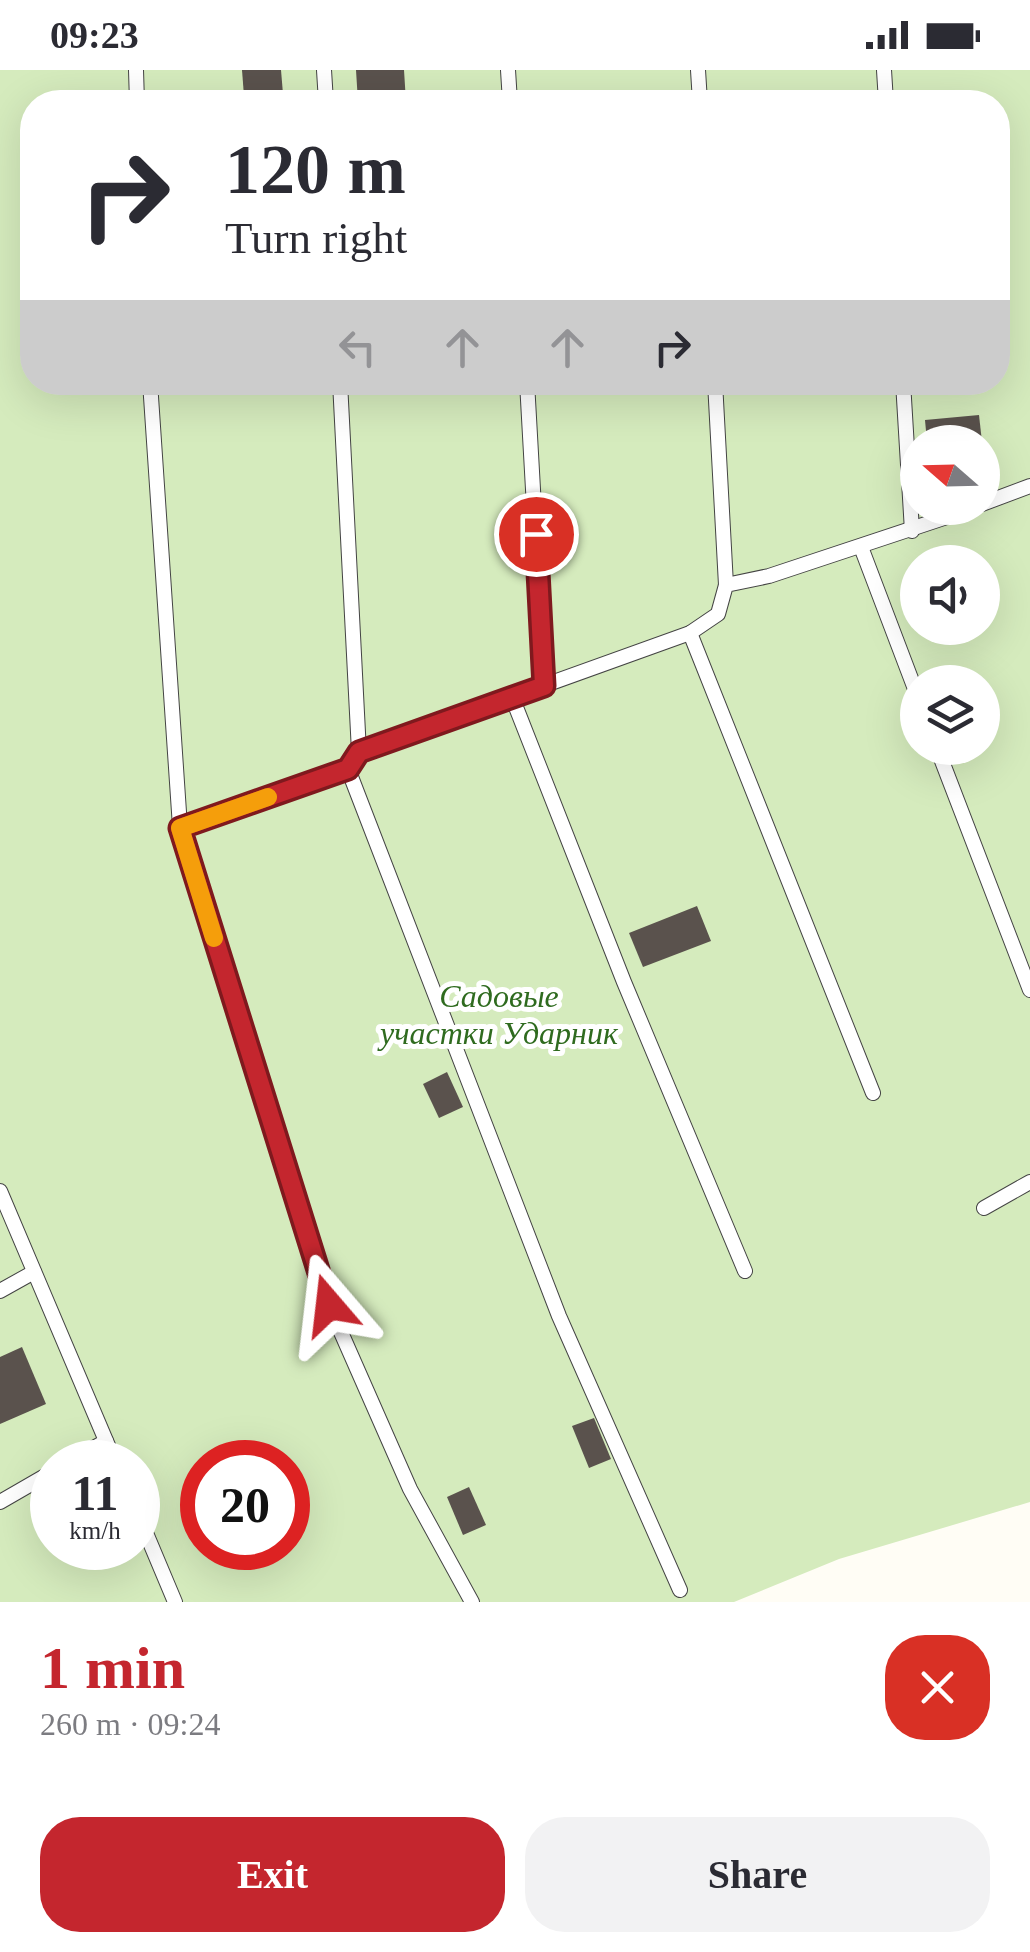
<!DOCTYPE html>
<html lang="en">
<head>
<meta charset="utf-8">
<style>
	:root { --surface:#fff; --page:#f2f2f3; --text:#2b2b33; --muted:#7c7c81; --accent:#c4262e }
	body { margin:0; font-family:Georgia,serif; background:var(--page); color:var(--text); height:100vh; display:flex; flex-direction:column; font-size:38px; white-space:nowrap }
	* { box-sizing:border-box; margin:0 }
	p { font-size:32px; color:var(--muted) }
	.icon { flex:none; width:55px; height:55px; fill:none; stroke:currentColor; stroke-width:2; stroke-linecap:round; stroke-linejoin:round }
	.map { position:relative; height:1532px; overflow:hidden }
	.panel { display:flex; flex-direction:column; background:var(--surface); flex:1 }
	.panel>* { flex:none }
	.top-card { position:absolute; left:20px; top:20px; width:990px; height:305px; border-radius:40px; box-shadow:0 10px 40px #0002; background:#fff; color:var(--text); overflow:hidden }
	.needle { width:65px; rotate:290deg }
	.buttons { position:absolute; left:900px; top:355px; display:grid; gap:20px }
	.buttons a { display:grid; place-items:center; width:100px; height:100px; border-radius:50%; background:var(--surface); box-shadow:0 10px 40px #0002; font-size:50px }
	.speed { position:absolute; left:30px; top:1370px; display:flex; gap:20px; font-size:50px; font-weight:700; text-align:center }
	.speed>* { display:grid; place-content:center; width:130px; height:130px; border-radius:50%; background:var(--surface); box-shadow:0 10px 40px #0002; line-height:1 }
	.speed small { font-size:25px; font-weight:400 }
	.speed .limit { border:15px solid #d22; background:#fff; color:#111 }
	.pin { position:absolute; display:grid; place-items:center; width:85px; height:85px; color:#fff; margin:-42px; border:5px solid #fff; border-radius:50%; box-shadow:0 2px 10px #0007 }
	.me { position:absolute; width:110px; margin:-55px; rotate:343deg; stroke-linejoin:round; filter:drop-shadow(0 0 8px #0008) }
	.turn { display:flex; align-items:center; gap:35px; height:210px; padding:0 40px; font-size:45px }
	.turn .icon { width:130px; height:130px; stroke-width:2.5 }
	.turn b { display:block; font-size:70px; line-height:85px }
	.lanes { display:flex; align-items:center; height:95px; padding:0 40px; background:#0003; justify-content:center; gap:50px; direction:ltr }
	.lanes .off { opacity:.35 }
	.round { display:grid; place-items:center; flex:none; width:105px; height:105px; border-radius:40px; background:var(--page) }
	.headline { display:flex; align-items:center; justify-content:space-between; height:170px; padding:0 40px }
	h1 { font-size:60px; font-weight:700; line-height:75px; color:var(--accent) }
	.action { display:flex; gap:20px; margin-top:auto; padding:20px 40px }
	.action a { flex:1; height:115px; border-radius:40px; background:var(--accent); color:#fff; font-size:40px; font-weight:700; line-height:115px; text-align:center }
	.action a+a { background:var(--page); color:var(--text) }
	.status { display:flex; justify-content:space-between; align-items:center; height:70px; padding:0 50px; background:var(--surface); direction:ltr }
	.status svg { height:28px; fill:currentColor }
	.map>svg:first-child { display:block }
	.green { fill:#d5ebbd; fill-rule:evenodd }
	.building { fill:#5a524d }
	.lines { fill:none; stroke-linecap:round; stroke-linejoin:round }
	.lane-casing { stroke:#444; stroke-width:16 }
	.lane { stroke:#fff; stroke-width:14 }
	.route-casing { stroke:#7f191e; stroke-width:25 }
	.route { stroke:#c4262e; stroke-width:18 }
	.slow { stroke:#f59e0b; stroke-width:18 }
	.labels { text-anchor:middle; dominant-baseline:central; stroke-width:10; stroke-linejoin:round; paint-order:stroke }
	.park-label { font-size:32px; font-style:italic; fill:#2f6b1f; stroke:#fff }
</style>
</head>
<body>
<div class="status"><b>09:23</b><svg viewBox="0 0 49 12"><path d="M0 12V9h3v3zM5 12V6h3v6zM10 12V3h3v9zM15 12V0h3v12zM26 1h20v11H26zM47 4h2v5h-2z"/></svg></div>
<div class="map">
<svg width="1030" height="1532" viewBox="0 0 1030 1532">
	<rect width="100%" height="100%" fill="#fffdf5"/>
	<path class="green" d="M0,0H1030V1432L839,1489L734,1532H0ZM32,32H998V312H32ZM918,372H982V438H918ZM918,492H982V558H918ZM918,612H982V678H918ZM52,1392H138V1478H52ZM202,1392H288V1478H202Z"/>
	<g class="building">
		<polygon points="242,0 281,0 283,24 244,26"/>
		<polygon points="356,0 404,0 406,32 358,32"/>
		<polygon points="979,345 982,372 927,372 925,350"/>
		<polygon points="697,836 711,871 643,897 629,863"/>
		<polygon points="447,1002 463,1037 439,1048 423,1014"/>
		<polygon points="22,1277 46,1334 0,1354 0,1287"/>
		<polygon points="594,1348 611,1389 589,1398 572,1356"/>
		<polygon points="469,1417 486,1455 463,1465 447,1427"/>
	</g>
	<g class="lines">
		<g class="lane-casing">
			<g id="lane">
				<polyline points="136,0 137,32"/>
				<polyline points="324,0 326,32"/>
				<polyline points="508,0 510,32"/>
				<polyline points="698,0 700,32"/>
				<polyline points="884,0 886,32"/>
				<polyline points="150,312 180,757 329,1235 410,1419 472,1532"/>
				<polyline points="340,312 359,682"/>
				<polyline points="527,312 544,616"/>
				<polyline points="715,312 726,515"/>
				<polyline points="903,312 912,461"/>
				<polyline points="982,434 1030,416"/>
				<polyline points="861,477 918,627"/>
				<polyline points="690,563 873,1023"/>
				<polyline points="512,627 624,912 745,1201"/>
				<polyline points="937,678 1030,920"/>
				<polyline points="348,699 559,1246 680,1520"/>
				<polyline points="180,757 348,699 359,682 690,563 718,544 726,515 769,506 974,438"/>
				<polyline points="0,1121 115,1392"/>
				<polyline points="984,1138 1030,1112"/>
				<polyline points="0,1221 34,1202"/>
				<polyline points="69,1392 106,1371"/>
				<polyline points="0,1432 52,1402"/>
				<polyline points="138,1444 175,1532"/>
			</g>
		</g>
		<use href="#lane" class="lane"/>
	</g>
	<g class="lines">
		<g class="route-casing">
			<polyline id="route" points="329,1235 180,758 348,699 359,682 544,616 536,464"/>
		</g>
		<use href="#route" class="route"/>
		<polyline class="slow" points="214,868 180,758 268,727"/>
	</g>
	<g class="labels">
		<g class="park-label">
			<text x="499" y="926">Садовые<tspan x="499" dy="37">участки Ударник</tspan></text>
		</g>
	</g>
</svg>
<div class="buttons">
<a><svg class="needle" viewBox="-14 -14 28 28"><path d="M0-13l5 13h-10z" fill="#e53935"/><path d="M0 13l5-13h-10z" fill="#7c7c81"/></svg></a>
<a><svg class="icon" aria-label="sound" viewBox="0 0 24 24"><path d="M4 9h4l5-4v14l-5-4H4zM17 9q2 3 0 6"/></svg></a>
<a><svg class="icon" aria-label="layers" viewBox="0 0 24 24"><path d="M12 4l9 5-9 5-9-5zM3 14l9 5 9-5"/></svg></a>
</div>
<div class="speed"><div>11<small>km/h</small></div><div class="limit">20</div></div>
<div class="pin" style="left:536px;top:464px;background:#d93025"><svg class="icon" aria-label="arrive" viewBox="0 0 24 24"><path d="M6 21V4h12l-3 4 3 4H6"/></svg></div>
<svg class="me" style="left:329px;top:1235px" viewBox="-20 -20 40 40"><path d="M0-17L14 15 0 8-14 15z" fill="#c4262e" stroke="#fff" stroke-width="4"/></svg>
<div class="top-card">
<div class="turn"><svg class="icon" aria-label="right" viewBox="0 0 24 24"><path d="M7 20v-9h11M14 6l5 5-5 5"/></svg><div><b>120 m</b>Turn right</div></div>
<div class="lanes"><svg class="icon off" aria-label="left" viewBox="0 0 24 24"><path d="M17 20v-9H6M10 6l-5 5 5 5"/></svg><svg class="icon off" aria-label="ahead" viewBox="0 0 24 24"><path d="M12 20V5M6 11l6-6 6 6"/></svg><svg class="icon off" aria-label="ahead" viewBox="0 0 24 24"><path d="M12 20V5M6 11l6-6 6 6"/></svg><svg class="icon" aria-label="right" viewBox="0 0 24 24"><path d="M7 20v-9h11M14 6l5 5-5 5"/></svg></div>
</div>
</div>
<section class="panel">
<div class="headline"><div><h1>1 min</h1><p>260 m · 09:24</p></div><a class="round" style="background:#d93025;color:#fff"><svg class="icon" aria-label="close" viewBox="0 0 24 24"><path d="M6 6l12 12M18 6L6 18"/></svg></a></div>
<div class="action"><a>Exit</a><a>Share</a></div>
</section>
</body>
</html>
